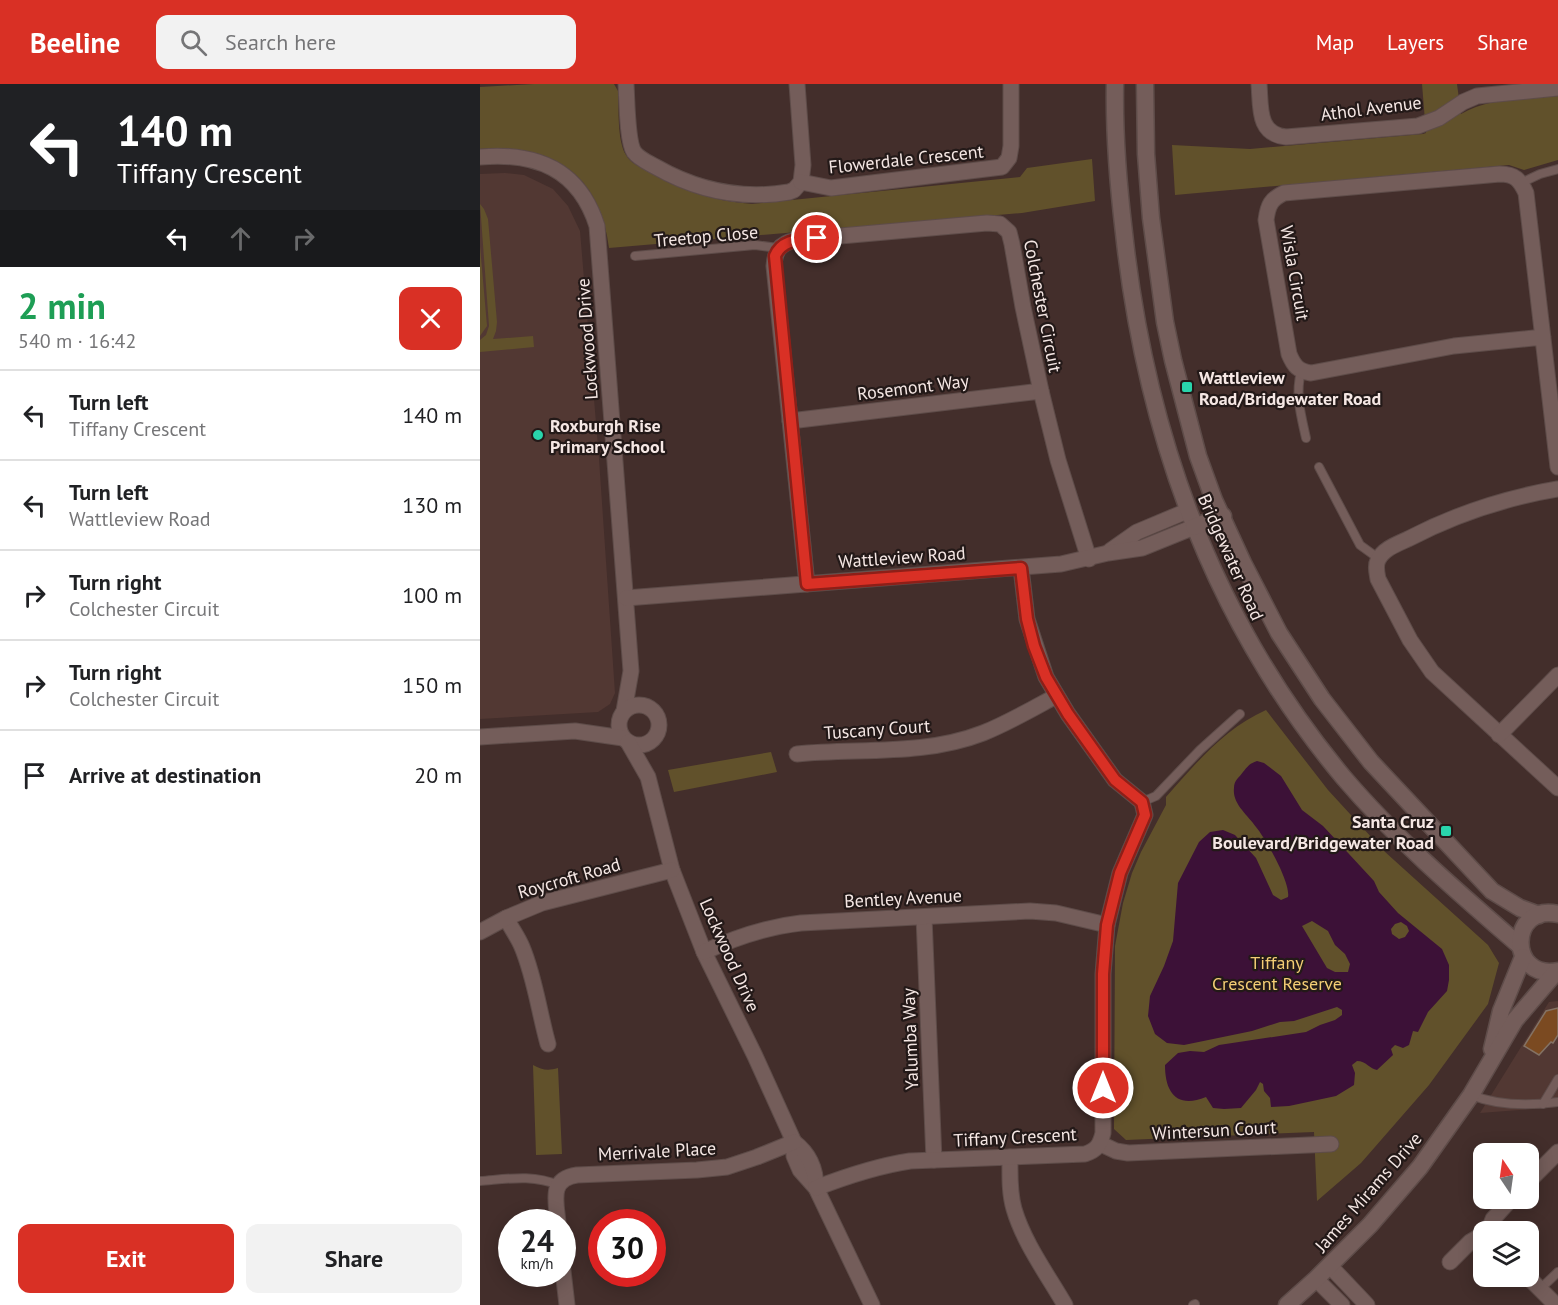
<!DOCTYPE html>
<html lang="en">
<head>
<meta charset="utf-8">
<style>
	:root { --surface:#fff; --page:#f2f2f2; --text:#202124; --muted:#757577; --line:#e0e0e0; --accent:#d93025 }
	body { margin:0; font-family:"PT Sans",sans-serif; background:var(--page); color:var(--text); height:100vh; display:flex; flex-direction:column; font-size:22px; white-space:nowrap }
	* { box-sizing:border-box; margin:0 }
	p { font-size:20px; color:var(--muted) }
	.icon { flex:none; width:33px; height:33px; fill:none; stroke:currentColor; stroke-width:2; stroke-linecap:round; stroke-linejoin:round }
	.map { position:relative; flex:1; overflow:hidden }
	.side { display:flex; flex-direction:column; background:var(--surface); width:480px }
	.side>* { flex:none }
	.banner { background:#202124; color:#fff; overflow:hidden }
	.needle { width:39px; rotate:347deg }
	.tools { position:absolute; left:993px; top:1059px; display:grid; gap:12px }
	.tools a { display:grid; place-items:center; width:66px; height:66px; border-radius:12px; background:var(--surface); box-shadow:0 3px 15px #0003; font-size:30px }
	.speed { position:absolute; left:18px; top:1125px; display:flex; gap:12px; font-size:30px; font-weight:700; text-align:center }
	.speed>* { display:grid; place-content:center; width:78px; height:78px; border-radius:50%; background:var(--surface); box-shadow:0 3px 15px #0003; line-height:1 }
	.speed small { font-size:15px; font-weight:400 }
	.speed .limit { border:9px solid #d22; background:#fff; color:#111 }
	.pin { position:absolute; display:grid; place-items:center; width:51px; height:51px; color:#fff; margin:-26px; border:3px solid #fff; border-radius:50%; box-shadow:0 2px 6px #0007 }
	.me { position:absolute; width:66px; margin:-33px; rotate:0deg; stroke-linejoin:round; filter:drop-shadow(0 0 4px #0008) }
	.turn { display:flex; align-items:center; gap:21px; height:126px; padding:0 18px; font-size:27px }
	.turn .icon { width:78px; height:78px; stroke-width:2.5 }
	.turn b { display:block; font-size:42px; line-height:51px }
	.lanes { display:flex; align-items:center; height:57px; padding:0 18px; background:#0003; justify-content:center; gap:30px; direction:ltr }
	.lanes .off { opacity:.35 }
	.round { display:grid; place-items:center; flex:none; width:63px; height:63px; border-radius:12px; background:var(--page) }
	.overview { display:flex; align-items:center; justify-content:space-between; height:102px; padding:0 18px }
	h1 { font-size:36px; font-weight:600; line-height:45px; color:#1e9e55 }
	.button { display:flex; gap:12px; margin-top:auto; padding:12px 18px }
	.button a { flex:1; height:69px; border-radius:12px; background:var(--accent); color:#fff; font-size:24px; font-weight:600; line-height:69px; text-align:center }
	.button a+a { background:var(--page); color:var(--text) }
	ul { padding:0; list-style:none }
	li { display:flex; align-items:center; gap:18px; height:90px; padding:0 18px; border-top:2px solid var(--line) }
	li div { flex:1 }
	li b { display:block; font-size:22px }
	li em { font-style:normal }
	header { display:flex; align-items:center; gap:36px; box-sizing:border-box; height:84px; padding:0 30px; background:var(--accent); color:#fff }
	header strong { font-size:28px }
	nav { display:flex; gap:33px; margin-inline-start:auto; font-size:21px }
	.search { width:420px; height:54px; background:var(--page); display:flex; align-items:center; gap:15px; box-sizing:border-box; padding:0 21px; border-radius:12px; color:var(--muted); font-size:22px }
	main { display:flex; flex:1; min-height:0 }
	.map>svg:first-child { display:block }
	.built { fill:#523833 }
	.green { fill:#61512b }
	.water { fill:#3c1137; fill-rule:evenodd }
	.building { fill:#7b4a21; stroke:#847264; stroke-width:1.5 }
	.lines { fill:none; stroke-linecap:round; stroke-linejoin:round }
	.service-casing { stroke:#5e4c49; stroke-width:10 }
	.minor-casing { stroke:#5e4c49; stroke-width:17 }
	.tertiary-casing { stroke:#5e4c49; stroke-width:19 }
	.service { stroke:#745d5a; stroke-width:8 }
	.minor { stroke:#745d5a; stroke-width:15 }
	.tertiary { stroke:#745d5a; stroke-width:16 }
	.route-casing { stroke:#8d1f18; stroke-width:15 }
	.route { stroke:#d93025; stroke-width:10 }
	.poi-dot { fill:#29d5ac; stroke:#231918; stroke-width:2 }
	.labels { text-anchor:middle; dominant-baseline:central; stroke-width:4.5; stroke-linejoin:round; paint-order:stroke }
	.street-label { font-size:18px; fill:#f5e7e4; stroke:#231918 }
	.poi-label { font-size:18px; font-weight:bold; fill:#f5e7e4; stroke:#231918; text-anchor:start }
	.park-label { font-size:18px; fill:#f4ce75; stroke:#231918 }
</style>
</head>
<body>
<header>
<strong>Beeline</strong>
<div class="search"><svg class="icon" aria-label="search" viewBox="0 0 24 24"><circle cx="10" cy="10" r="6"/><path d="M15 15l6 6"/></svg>Search here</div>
<nav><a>Map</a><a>Layers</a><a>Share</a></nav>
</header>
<main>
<section class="side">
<div class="banner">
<div class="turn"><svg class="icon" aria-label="left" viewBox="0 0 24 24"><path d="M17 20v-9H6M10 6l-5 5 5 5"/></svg><div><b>140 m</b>Tiffany Crescent</div></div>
<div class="lanes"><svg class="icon" aria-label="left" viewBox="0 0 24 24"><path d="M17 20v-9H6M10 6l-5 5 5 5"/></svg><svg class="icon off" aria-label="ahead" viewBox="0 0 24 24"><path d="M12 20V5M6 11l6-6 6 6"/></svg><svg class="icon off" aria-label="right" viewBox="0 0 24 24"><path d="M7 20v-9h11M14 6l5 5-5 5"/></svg></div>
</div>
<div class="overview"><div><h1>2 min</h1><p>540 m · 16:42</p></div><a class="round" style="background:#d93025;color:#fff"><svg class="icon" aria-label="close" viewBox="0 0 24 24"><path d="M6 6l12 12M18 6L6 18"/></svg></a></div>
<ul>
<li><svg class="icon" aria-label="left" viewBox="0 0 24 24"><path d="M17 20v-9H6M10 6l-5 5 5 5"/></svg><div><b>Turn left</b><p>Tiffany Crescent</p></div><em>140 m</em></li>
<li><svg class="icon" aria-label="left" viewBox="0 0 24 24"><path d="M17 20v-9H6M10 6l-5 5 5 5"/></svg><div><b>Turn left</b><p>Wattleview Road</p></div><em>130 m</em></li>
<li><svg class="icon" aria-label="right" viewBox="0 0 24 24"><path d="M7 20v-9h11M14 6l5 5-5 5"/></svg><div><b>Turn right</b><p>Colchester Circuit</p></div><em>100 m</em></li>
<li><svg class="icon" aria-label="right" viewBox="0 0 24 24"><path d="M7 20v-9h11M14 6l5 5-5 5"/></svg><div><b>Turn right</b><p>Colchester Circuit</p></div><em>150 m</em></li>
<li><svg class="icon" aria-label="arrive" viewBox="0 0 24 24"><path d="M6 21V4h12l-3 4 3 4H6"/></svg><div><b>Arrive at destination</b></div><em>20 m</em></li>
</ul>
<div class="button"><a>Exit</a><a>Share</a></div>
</section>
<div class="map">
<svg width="1078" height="1221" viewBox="0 0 1078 1221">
	<rect width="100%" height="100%" fill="#432e2b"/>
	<g class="built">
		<polygon points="25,89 44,91 73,105 88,122 100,147 119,375 135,609 130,620 118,628 0,635 0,90"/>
		<polygon points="1078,917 1078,1023 1000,1029 1069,918"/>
	</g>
	<g class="green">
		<path d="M54,0H134L138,7C139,24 137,57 146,71C150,79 160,83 167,87C200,107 234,117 272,120L540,93L547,84L612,75L615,117L542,129L129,164C120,90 72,59 0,65V3Z"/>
		<path d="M942,0H977L981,30C1009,13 1046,15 1078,12V76L1044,86L1029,81L695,111L692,61L770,65L943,50L946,49Z"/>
		<polygon points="0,120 4,125 8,135 17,238 16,247 13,255 53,252 54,263 0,268 0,256 6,251 9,242"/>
		<polygon points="0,162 7,242 0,252"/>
		<path d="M786,626L848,706L904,767L1008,861L1019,879L1008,920L949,1001L881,1079L837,1117L834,1048L646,1056L634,1045L635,862L643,819L652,789L661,768L686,721V713C715,680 745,644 786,626Z"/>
		<polygon points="291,668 297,688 194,708 188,686"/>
		<path d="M53,981C62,986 68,987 78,984L82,1070L56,1071Z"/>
	</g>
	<path class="water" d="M777,677L784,679L801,692L822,726L843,742L857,757L894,797L899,808L918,829L962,865L969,881V896L967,907L948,928L938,948L933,947L929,961L923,964L915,961L911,965L913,971L897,986C890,985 886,977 877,977L872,981L875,989L874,1001L856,1012L809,1022L791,1023L790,1014L784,1007L783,1000L780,998L776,1006L761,1024L744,1025L733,1024L726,1013C697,1025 685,1009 685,981L698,969L710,967L724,968L739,961L826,948L840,941L855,936L862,931V926L857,923L814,937L800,938L772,947L704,961L687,959L675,950L668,932L670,912L684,882L693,857L698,799L719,758L730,748L743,746L755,751L776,774L793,811L801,816L808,813C811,799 786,755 776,743C768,731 752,720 754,704C754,696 759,694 763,688C768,682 769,680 777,677ZM832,837L848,847L855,861L865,870L870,880L868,888H855L847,884L822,842ZM921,838L927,842L929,847L925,853L919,855L912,850L911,845L915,840Z"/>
	<polygon class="building" points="1078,924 1078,951 1073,959 1071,958 1059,971 1044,962 1066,927"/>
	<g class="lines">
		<g class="service-casing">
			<g id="service">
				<polyline points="1041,99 1060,90 1078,85"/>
				<polyline points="155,172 275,161 298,164"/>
				<path d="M821,288C815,311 821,331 826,354"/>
				<polyline points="839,383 880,461 898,474"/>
				<polyline points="662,718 676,712 720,666 760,630"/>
				<path d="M991,1011C1019,1022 1049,1022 1078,1018"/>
				<polyline points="1063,1020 1078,995"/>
				<path d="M0,1097C27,1095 53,1090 78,1101"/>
				<polyline points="1060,1205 1078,1188"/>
				<polyline points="713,1221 715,1220"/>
			</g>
		</g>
		<g class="minor-casing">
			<g id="minor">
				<path d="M146,0C147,15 147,57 154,68C159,75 169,79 176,83C218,107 261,116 309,108L314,106L321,98"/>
				<polyline points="317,0 323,81 321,98"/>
				<path d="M779,0C781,23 777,50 806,53L938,42L959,34L983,18L997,12L1078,4"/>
				<path d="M0,73C56,68 99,85 117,142L151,587L144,627"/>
				<polyline points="321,98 351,104 522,83 529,74 531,62 531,0"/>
				<path d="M1063,253L974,262L831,289C818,287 814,282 809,270L786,136C788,121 791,115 804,109L1020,90C1035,90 1040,96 1046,109L1078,383"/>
				<polyline points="310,337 561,307"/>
				<path d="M1078,405C1024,414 976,430 928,455C917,460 903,465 898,476C895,482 897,489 898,495L930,556L952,588L1078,704"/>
				<polyline points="630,467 657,448 707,427"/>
				<path d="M327,500L294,182C295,166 300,160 315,156L507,139L520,140L529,148L532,160L543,223L561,307L578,376L609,475"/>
				<polyline points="146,514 581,480 628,469 662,464 714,443"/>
				<circle cx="159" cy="641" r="20"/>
				<polyline points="1019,651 1078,591"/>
				<polyline points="0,653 95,647 143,654"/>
				<polyline points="148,658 168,693 192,786 224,868 275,972 314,1058 314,1072 320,1086 336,1104 392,1221"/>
				<path d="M317,670C379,664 444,672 503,649C528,639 552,625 576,612"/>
				<polyline points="444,833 454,1076"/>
				<path d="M26,834C31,844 38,853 42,863C55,894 59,928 68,960"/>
				<polyline points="0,848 26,834 62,819 192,786"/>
				<path d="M224,868C256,853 286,843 321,839L550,827L576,829L627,841"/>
				<path d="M314,1058C330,1070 336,1085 336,1104"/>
				<polyline points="621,1060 636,1067 648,1069 851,1060"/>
				<path d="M530,1073C530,1090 529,1108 534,1125C544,1159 567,1190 585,1221"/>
				<polyline points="1048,1098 1078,1068"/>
				<path d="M336,1104C367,1092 397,1082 430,1077L605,1070C617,1066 620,1061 623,1049V890L627,841L640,789L665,731L662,718L635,696L588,630L566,593L547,535L541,484"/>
				<path d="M78,1138C76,1117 69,1095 97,1091L217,1086L247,1083L277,1073L314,1058"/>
				<polyline points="1008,1148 1013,1135 1032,1114"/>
				<polyline points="82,1178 87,1221"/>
				<polyline points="970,1178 990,1158 1004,1150"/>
				<polyline points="850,1182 887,1221"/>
				<polyline points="1047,1192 1076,1221"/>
				<polyline points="836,1195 862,1221"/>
			</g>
		</g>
		<g class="tertiary-casing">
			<g id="tertiary">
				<path d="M635,0C634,51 638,99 644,149C666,351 732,536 864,694C917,756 979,809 1040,862"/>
				<polyline points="665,0 666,70 671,134 685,238 693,276 718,372 734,416 763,479 799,549 842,615 891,678 1012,807 1040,824 1059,831"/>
				<polyline points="714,443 743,432"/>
				<path d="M1078,830C1028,819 1028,897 1078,887"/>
				<polyline points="1012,965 1021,927 1043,873"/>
				<polyline points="807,1221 836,1195 890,1141 940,1083 991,1011 1035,936 1076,888"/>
			</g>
		</g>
		<use href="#service" class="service"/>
		<use href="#minor" class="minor"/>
		<use href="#tertiary" class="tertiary"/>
	</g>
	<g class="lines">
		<g class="route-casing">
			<path id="route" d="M337,154C320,156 302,155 295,172L327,500L541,484L547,535L554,562L566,593L588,630L635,696L662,718L665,731L640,789L627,841L623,890V1004"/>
		</g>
		<use href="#route" class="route"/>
	</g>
	<g class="poi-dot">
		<rect x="701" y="297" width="12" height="12" rx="3"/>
		<circle cx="58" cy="351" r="6"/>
		<rect x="960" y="741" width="12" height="12" rx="3"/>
	</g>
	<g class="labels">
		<g class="street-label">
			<text transform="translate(891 24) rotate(-7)">Athol Avenue</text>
			<text transform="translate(426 75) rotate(-6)">Flowerdale Crescent</text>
			<text transform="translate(226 152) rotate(-5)">Treetop Close</text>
			<text transform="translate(815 189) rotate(80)">Wisla Circuit</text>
			<text transform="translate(563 222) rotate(79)">Colchester Circuit</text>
			<text transform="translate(107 255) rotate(-94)">Lockwood Drive</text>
			<text transform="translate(433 303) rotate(-7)">Rosemont Way</text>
			<text transform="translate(422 473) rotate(-4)">Wattleview Road</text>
			<text transform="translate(751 473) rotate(66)">Bridgewater Road</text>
			<text transform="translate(397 645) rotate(-4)">Tuscany Court</text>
			<text transform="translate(89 794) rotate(-16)">Roycroft Road</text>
			<text transform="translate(423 814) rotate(-3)">Bentley Avenue</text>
			<text transform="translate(250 871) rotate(66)">Lockwood Drive</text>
			<text transform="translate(430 955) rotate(-92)">Yalumba Way</text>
			<text transform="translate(734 1046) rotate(-3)">Wintersun Court</text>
			<text transform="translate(535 1053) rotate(-3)">Tiffany Crescent</text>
			<text transform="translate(177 1067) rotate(-3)">Merrivale Place</text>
			<text transform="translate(888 1108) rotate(-49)">James Mirams Drive</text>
		</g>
		<g class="poi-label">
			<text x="719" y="293">Wattleview<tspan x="719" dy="21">Road/Bridgewater Road</tspan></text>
			<text x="70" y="341">Roxburgh Rise<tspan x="70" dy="21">Primary School</tspan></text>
			<text x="954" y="737" text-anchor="end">Santa Cruz<tspan x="954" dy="21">Boulevard/Bridgewater Road</tspan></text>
		</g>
		<g class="park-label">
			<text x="797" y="878">Tiffany<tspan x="797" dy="21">Crescent Reserve</tspan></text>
		</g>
	</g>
</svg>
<div class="tools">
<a><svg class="needle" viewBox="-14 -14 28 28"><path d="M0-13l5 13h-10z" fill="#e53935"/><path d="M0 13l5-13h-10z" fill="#757577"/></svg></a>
<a><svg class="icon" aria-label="layers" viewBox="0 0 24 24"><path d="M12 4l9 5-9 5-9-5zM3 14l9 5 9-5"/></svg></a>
</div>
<div class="speed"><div>24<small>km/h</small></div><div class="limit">30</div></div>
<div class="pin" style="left:337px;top:154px;background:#d93025"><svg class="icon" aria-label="arrive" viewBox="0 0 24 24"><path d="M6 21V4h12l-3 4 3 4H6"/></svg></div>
<svg class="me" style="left:623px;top:1004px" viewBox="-20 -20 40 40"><circle r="17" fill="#d93025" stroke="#fff" stroke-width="3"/><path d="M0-11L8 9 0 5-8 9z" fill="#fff"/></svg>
</div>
</main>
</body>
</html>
